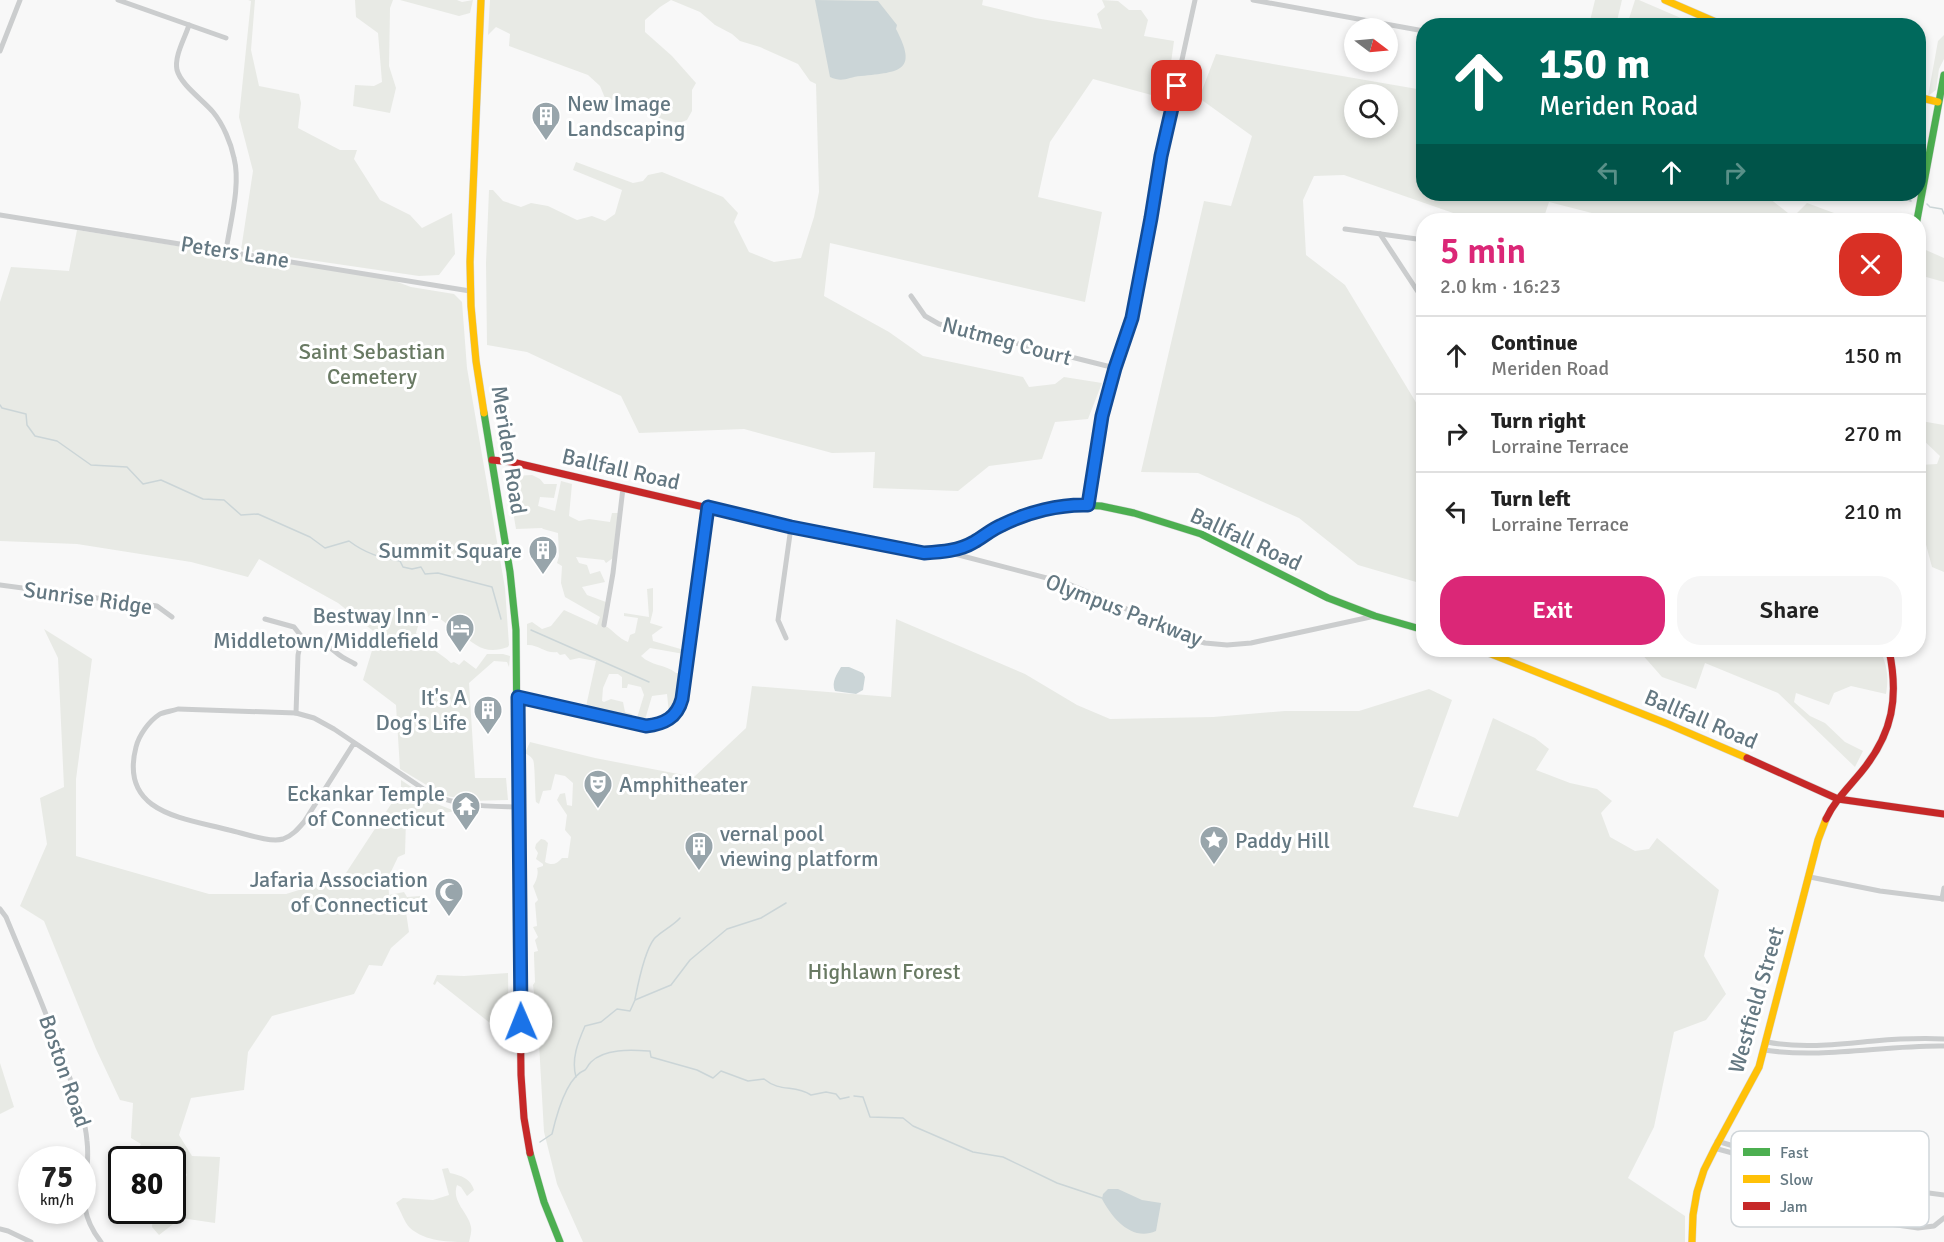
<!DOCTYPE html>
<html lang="en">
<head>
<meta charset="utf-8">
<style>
	:root { --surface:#fff; --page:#f6f6f6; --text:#222; --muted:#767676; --line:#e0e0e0; --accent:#db2777 }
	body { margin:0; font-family:Signika,sans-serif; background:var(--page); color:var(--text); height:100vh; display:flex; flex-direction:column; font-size:22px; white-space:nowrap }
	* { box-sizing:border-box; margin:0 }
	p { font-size:20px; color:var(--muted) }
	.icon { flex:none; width:33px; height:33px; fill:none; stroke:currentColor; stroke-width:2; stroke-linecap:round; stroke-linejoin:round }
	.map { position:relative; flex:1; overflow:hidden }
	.sheet { position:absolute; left:1416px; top:213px; width:510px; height:444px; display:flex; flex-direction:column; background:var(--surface); border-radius:24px; box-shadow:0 3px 9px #0003 }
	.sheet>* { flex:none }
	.guide { position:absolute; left:1416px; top:18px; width:510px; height:183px; border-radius:24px; box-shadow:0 3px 9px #0003; background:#00695c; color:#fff; overflow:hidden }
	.needle { width:39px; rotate:106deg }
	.tools { position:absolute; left:1344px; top:18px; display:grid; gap:12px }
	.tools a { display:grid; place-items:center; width:54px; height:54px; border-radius:50%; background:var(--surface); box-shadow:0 3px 9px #0003; font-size:30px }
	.speed { position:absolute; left:18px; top:1146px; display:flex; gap:12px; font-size:30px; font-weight:700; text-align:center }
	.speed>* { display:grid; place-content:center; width:78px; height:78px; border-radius:50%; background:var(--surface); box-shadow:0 3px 9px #0003; line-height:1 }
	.speed small { font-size:15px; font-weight:400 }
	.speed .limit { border:3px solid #111; border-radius:9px; background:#fff; color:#111 }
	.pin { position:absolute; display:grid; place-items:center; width:51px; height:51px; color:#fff; margin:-26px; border-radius:12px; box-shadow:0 3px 9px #0006 }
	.me { position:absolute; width:66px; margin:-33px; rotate:359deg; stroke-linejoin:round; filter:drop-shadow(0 0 4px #0008) }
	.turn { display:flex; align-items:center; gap:21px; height:126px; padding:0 24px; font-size:27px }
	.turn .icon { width:78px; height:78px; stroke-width:2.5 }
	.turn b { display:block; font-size:42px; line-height:51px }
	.lanes { display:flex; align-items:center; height:57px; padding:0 24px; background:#0003; justify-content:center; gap:30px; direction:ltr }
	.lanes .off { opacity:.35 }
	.round { display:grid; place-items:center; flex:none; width:63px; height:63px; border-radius:24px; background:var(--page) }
	.overview { display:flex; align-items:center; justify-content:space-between; height:102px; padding:0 24px }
	h1 { font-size:36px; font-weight:600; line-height:45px; color:var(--accent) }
	.action { display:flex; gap:12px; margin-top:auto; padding:12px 24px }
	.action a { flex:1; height:69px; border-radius:24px; background:var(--accent); color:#fff; font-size:24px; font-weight:600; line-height:69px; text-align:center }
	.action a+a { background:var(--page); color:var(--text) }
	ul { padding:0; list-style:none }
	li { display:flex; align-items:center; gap:18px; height:78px; padding:0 24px; border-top:2px solid var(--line) }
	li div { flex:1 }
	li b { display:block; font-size:22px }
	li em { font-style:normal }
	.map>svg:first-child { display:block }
	.green { fill:#e8eae5; fill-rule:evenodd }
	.water { fill:#cbd5d7 }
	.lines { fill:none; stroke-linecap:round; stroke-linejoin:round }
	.stream { stroke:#cbd5d7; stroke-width:1.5 }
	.fast-casing { stroke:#d4d5d6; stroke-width:8 }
	.slow-casing { stroke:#d4d5d6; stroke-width:8 }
	.jam-casing { stroke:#d4d5d6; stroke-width:8 }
	.street { stroke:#cbcdce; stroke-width:5 }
	.fast { stroke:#4caf50; stroke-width:7 }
	.slow { stroke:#ffc107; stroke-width:7 }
	.jam { stroke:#c62828; stroke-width:7 }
	.route-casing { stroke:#114b97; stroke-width:15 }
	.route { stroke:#1a73e8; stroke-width:10 }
	.labels { text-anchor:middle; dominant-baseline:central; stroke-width:6; stroke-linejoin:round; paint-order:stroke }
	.poi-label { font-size:22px; fill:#647882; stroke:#fff; text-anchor:end }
	.street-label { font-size:22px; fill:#647882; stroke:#fff }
	.park-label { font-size:22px; fill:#697a63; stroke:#fff }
	.key { fill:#fff; stroke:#d0d6da; stroke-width:1.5 }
	.key-label { font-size:16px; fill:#647882 }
</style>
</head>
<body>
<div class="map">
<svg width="1944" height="1242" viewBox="0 0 1944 1242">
	<rect width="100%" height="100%" fill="#f8f8f8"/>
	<g class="green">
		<polygon points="248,0 255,0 251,50 259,86 299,94 301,103 298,128 340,150 357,150 354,159 380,200 410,215 422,228 452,213 455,254 439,275 419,276 241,250 253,171 239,117 251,1"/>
		<polygon points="355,0 393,0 390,8 389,66 396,88 390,113 353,106 355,85 374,86 382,82 378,33 356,17"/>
		<polygon points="400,0 457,0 462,2 473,0 470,13 459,16"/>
		<polygon points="490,0 983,0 982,5 1035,18 1102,29 1097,14 1105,7 1102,0 1118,1 1129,10 1141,10 1148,20 1144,36 1174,41 1166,99 1093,79 1050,142 1038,197 1102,212 1085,302 830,243 824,296 889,332 923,356 1023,377 1029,387 1055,384 1064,377 1102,383 1088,419 1055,422 1042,459 989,466 958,491 873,488 875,452 832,453 744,429 639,433 621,396 527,352 487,345 486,263 489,190 493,190 503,201 521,207 531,203 548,206 577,220 592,216 605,221 615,214 622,190 573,170 576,162 633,183 643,181 648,175 662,172 723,197 738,213 734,222 749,252 774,262 801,258 814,217 819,192 816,84 810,81 798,64 760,47 740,41 732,34 715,25 700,12 671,0 660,7 645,20 645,32 672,56 696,83 692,90 692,111 687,120 679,123 656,118 638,106 605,98 600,86 588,75 509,46 510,34 496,27 488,35"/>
		<polygon points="1595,0 1622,0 1616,25 1589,25"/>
		<polygon points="1635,0 1639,0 1697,25 1627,25"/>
		<polygon points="1944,35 1944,59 1939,69 1936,90 1928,96 1938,41"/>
		<path d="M1216,54L1423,90L1424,194H1764L1793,217L1807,203L1853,220H1619L1549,202L1543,220H1518L1456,214L1344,175L1314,176L1303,200L1306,255L1345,285L1423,414V584L1358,565L1299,518L1198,473L1141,472L1204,201L1231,206L1252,136L1199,98ZM1354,94H1388V128H1354Z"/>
		<path d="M77,230L392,280L411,287L454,294L462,302L467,368L505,588L509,645L508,647C486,655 476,646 460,633V628L455,626V630L435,615C423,616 419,621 416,633C423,646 440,652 451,663L454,662L459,665L464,660L476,669L487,654H503L510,656L509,667L507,662L494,661L469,683L475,778H506L508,800L471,801L443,795L400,769L396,705L363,680L377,634L338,603L259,559L248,577L191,562L77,544L0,541V302L11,267L69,271Z"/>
		<polygon points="1919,247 1944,258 1944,282 1919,275"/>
		<polygon points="1919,408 1921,408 1921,421 1944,425 1944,572 1932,567 1925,541 1919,540 1919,465 1937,464 1940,456 1919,436"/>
		<path d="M532,475L540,479L544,484H557L554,498L540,497L538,506L555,511L561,481L572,484L569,516L579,521L589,519L610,522L612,513H618L613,558L606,563L604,560L576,557L579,563L587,565L590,574L600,571L605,582L582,587L587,595L606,602L604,625C613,630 619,639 628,642L630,635L635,633L638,618L624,616V613L649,617L647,589L653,588V611L650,623L663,627L652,635L653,641L684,650V654L650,648L641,656C651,666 665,664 676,673H684L679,702L674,711L669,713L667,694L652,696L644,723L636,721L644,695L641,687L628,684L627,688H622V677L618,674H609L603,688L602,701L604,702L611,699L623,702L625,712L632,714L634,721L585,711L596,661L579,658L570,660L565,654L560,655L557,652C546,654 538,644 527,645V624L532,622L542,629L551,626L564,610L597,625L600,617L565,597L561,583L562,566L557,563L559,556L558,533L543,529L542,528L516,529L508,482L512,476Z"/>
		<path d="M896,619L1025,674L1077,705L1110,719L1213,717L1285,711H1359L1429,689L1452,700L1413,807L1458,817L1493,718L1535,738L1549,749L1536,770L1570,783L1597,789L1612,801L1601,813L1610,837L1635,851L1649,849L1657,838L1719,890L1704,956L1726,994L1706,1020L1674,1032L1654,1127L1628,1178L1685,1216V1242H583L557,1184L544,1132L538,1026L544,1025V1019L536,1017C534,1006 535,996 533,985L535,982L534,956V952L538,951L535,940L538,937L533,927L537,926L535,903L538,900L533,886C536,882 539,873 537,868L543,866V864L536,859L538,853L535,848L536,844L541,839L545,840L548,843L545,862C552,866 557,864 562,858H568L571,837L565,830L567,815L557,800L560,794L565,793L567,805L572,806L573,783L565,776L555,774L551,790L543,791L539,804L536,802C535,796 535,762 533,760C532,757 528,755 525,753L530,742L595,758L694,777L746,728L752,686L891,697Z"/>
		<polygon points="44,629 92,659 76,779 76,856 209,894 286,894 344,876 401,789 401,780 437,804 455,811 406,820 405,854 398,857 388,878 389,895 404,892 407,897 420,896 423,903 406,912 409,932 391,948 382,966 369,965 354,994 272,1016 248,1052 244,1090 191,1098 179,1135 192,1156 220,1157 215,1223 181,1218 159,1235 152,1227 153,1217 162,1211 172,1210 173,1206 176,1204 183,1188 187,1174 173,1166 172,1160 132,1159 141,1144 131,1138 133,1103 120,1100 96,1049 44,921 20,906 47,844 40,798 64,787 58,658"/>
		<path d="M1633,650H1880C1887,665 1889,677 1886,694L1851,686L1834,693L1829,705L1796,693L1794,702L1810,716L1825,723L1845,742L1863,751L1855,767L1778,693L1705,663L1696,689L1662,677L1640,652Z"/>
		<polygon points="508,973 509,1043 503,1042 501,1022 490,1023 437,981 435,985 433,984 437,975 464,976"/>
		<polygon points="0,1063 14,1107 0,1114"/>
		<path d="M448,1168L450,1173C462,1176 470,1178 474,1190L467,1196L461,1187L457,1185C451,1202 469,1213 471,1227C472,1231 470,1238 469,1242C449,1242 426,1242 410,1228C404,1222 401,1211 396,1203L403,1198L433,1200L449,1195L442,1169Z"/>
	</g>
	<g class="water">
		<path d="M815,0L878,1L897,25L896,29C918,71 901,72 861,76C848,77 843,83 830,77Z"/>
		<path d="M841,667H849L863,673L865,677L863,690L856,694L835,691C831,682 837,674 841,667Z"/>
		<path d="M1108,1189H1118L1142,1200L1161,1203L1156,1231C1132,1242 1112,1218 1102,1199L1103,1194Z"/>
	</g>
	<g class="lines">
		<g class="stream">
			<polyline points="1899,198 1911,201"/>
			<polyline points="1927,204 1930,207 1942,209 1944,214"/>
			<path d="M0,405L2,408L26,414L27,425L35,436L57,441L91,465L127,467L143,484L161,480L203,499L224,500L241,515L258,514L310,537L325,548L349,541C365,553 380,558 400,561L403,567L412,569L421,567L425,574L438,573L492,587L501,619"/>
			<polyline points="531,630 649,682"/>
			<path d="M635,999C638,984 644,952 654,939C660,932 673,926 680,918"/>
			<path d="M576,1077C571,1059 578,1042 585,1026L601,1022L617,1009L630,1011L635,1000L671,985L690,960L727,929L761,918L786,903"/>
			<polyline points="854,1096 863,1097 870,1117 903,1118 913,1126 973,1152 1003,1157 1057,1183 1102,1198"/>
			<path d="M540,1142L552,1134C556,1117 566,1077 585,1070C587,1068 588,1065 591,1062C605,1048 632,1050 650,1051L651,1057L697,1070L713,1078L721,1071L748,1081L764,1079C781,1093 794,1084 811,1095L826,1092L836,1094L840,1099L849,1097"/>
		</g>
		<g class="fast-casing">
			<g id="fast">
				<polyline points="1917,220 1944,75"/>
				<polyline points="484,413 510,572 516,630 517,742"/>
				<polyline points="1080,505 1101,506 1134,513 1201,534 1328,598 1375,616 1424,630"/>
				<polyline points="530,1153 544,1202 560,1242"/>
			</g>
		</g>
		<g class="slow-casing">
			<g id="slow">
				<polyline points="481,0 470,262 471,306 476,361 484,413"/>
				<polyline points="1665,0 1725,26"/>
				<polyline points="1918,97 1938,102"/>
				<path d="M759,520L924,553C940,552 955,551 970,544C982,539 991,530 1002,524C1026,514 1055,505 1080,505"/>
				<polyline points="1481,650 1668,724 1747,758"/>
				<polyline points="1692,1242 1693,1215 1697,1192 1704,1170 1714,1150 1759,1067 1818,840 1826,819"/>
			</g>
		</g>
		<g class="jam-casing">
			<g id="jam">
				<polyline points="492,460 512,462 759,520"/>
				<polyline points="517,742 521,1075 524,1118 530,1153"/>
				<polyline points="1747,758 1838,799 1944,814"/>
				<path d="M1826,819C1835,800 1849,787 1862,771C1893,733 1899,697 1889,650"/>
			</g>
		</g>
		<g class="street">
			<polyline points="118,0 226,38"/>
			<polyline points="1253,0 1424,31"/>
			<path d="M189,25C185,38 174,56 177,70C181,85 203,100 213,112C223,124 231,143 234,158C241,185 230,223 226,251"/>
			<polyline points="0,51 20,0"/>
			<polyline points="0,215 470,291"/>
			<polyline points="1345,229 1424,240"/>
			<polyline points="1380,234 1424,301"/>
			<polyline points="911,296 925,316 939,324 1115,368"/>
			<polyline points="1088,505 1102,416 1115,368 1132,318 1161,156 1195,0"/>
			<polyline points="947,552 1066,583 1114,603 1184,637 1205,643 1227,645 1251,643 1375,616"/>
			<polyline points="0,585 157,606 172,617"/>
			<path d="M265,619L294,627L302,637C319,636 326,645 338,654C343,658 350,661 355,664"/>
			<polyline points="604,625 613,573 623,488"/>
			<polyline points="786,638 778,620 791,527"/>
			<path d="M518,697L646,725C664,724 677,718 682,699L708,507"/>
			<polyline points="296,713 298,655 302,637"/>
			<path d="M354,743L304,822C298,829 292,836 283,839C270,843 243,833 229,830C183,818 119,813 136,747C139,735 149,721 160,714C165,712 172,711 178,709L296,713L314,718L334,729L431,794C460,807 488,806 519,807"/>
			<polyline points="1810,877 1880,891 1944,899"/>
			<polyline points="1942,899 1944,888"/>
			<path d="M0,909L6,917C27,968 49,1018 67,1070C75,1093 85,1116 87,1141C92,1182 71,1203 101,1242"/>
			<path d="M1767,1042C1803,1049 1838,1044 1874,1041C1897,1039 1921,1038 1944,1039"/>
			<path d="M1764,1050C1824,1059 1884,1045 1944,1046"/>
			<polyline points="1717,1141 1786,1162 1792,1167"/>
			<polyline points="1714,1148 1832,1180 1944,1195"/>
			<path d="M1793,1168C1787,1188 1795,1204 1813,1213L1918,1228L1934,1226L1944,1218"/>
			<path d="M1832,1180L1835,1160L1841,1148C1849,1144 1855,1144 1864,1145C1895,1150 1893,1161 1891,1188"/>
			<polyline points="0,1229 8,1231 31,1242"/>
		</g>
		<use href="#fast" class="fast"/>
		<use href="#slow" class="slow"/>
		<use href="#jam" class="jam"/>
	</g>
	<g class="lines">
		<g class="route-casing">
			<path id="route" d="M521,1022L518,697L646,726C664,724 677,718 682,699L708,507L791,527L924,553C941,552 959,551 974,542C983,537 992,529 1002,525C1028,512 1060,504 1088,505L1102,416L1115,368L1132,318L1151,218L1161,156L1177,86"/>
		</g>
		<use href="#route" class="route"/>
	</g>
	<defs>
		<g id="building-pin" transform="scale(1.5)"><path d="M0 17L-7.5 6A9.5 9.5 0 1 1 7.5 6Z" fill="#98a5ab" stroke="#fff"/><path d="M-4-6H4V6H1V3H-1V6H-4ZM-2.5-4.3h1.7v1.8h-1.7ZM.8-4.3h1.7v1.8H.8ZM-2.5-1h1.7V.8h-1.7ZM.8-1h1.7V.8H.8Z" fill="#fff"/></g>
		<g id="hotel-pin" transform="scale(1.5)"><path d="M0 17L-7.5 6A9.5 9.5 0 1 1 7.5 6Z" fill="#98a5ab" stroke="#fff"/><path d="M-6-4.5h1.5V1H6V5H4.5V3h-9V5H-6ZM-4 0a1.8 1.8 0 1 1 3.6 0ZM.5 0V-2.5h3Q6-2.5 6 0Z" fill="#fff"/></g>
		<g id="theatre-pin" transform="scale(1.5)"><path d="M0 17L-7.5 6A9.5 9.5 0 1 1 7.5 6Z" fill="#98a5ab" stroke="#fff"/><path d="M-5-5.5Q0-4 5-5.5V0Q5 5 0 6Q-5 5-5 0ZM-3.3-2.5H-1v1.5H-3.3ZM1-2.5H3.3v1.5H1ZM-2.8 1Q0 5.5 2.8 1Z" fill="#fff"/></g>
		<g id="temple-pin" transform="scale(1.5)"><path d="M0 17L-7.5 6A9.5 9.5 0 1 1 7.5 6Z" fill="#98a5ab" stroke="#fff"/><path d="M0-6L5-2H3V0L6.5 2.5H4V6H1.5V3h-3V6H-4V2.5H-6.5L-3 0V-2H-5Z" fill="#fff"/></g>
		<g id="sight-pin" transform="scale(1.5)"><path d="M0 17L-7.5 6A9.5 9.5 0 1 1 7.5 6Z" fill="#98a5ab" stroke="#fff"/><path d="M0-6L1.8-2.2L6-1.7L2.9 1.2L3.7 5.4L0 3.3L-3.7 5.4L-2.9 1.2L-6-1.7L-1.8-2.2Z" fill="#fff"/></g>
		<g id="mosque-pin" transform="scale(1.5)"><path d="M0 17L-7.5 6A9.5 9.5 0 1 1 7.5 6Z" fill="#98a5ab" stroke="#fff"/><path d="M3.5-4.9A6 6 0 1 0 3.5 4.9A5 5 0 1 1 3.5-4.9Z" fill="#fff"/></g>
	</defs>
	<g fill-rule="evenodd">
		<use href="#building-pin" x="546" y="116"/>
		<use href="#building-pin" x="543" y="550"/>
		<use href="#hotel-pin" x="460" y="628"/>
		<use href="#building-pin" x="488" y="710"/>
		<use href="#theatre-pin" x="598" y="784"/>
		<use href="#temple-pin" x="466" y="806"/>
		<use href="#sight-pin" x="1214" y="840"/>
		<use href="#building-pin" x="699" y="846"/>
		<use href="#mosque-pin" x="449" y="892"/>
	</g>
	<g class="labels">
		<g class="poi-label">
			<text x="567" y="103" text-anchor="start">New Image<tspan x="567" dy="25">Landscaping</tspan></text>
			<text x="522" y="550">Summit Square</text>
			<text x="439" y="615">Bestway Inn -<tspan x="439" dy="25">Middletown/Middlefield</tspan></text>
			<text x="467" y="697">It's A<tspan x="467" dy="25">Dog's Life</tspan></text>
			<text x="619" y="784" text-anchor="start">Amphitheater</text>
			<text x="445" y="793">Eckankar Temple<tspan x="445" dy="25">of Connecticut</tspan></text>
			<text x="720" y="833" text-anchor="start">vernal pool<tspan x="720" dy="25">viewing platform</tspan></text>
			<text x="1235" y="840" text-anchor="start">Paddy Hill</text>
			<text x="428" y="879">Jafaria Association<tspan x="428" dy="25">of Connecticut</tspan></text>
		</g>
		<g class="street-label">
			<text transform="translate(235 252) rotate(9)">Peters Lane</text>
			<text transform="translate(1007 341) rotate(15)">Nutmeg Court</text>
			<text transform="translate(509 450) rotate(81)">Meriden Road</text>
			<text transform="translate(621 469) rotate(13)">Ballfall Road</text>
			<text transform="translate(1246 539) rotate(25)">Ballfall Road</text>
			<text transform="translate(88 598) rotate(8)">Sunrise Ridge</text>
			<text transform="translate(1124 610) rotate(21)">Olympus Parkway</text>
			<text transform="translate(1701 719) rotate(23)">Ballfall Road</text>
			<text transform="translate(1756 1000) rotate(-74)">Westfield Street</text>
			<text transform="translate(65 1071) rotate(71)">Boston Road</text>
		</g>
		<g class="park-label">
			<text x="372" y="351">Saint Sebastian<tspan x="372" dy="25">Cemetery</tspan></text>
			<text x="884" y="971">Highlawn Forest</text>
		</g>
	</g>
	<rect x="1731" y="1131" width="198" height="96" rx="9" class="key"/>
	<rect x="1743" y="1148" width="27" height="8" fill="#4caf50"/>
	<rect x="1743" y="1175" width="27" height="8" fill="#ffc107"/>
	<rect x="1743" y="1202" width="27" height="8" fill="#c62828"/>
	<g class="key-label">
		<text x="1780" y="1158">Fast</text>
		<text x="1780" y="1185">Slow</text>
		<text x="1780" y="1212">Jam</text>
	</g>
</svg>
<div class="tools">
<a><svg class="needle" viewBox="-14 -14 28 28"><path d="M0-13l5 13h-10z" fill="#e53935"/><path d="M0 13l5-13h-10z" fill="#767676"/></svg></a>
<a><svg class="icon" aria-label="search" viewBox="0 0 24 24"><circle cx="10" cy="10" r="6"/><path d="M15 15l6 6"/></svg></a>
</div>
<div class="speed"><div>75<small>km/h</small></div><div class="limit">80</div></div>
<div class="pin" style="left:1177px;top:86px;background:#d93025"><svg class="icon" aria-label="arrive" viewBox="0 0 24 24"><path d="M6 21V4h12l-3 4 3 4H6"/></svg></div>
<svg class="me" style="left:521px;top:1022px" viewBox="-20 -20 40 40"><circle r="19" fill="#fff"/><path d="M0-13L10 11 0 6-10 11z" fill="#1a73e8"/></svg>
<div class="guide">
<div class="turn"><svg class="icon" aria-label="ahead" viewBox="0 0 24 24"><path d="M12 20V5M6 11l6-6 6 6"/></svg><div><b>150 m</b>Meriden Road</div></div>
<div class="lanes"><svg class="icon off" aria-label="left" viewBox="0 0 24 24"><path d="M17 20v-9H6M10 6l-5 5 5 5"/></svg><svg class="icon" aria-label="ahead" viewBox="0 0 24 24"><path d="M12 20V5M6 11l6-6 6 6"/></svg><svg class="icon off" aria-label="right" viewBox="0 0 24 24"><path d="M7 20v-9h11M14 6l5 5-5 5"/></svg></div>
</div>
<section class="sheet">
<div class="overview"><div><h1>5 min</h1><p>2.0 km · 16:23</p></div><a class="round" style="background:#d93025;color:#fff"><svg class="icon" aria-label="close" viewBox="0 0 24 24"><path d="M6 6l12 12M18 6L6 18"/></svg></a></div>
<ul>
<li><svg class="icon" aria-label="ahead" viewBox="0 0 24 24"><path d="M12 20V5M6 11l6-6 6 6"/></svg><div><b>Continue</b><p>Meriden Road</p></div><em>150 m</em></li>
<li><svg class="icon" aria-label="right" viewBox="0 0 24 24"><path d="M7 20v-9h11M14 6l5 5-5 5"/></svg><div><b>Turn right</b><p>Lorraine Terrace</p></div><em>270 m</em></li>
<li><svg class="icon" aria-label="left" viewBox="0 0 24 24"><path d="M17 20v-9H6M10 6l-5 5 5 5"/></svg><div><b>Turn left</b><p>Lorraine Terrace</p></div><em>210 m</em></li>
</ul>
<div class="action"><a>Exit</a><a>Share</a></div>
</section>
</div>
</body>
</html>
